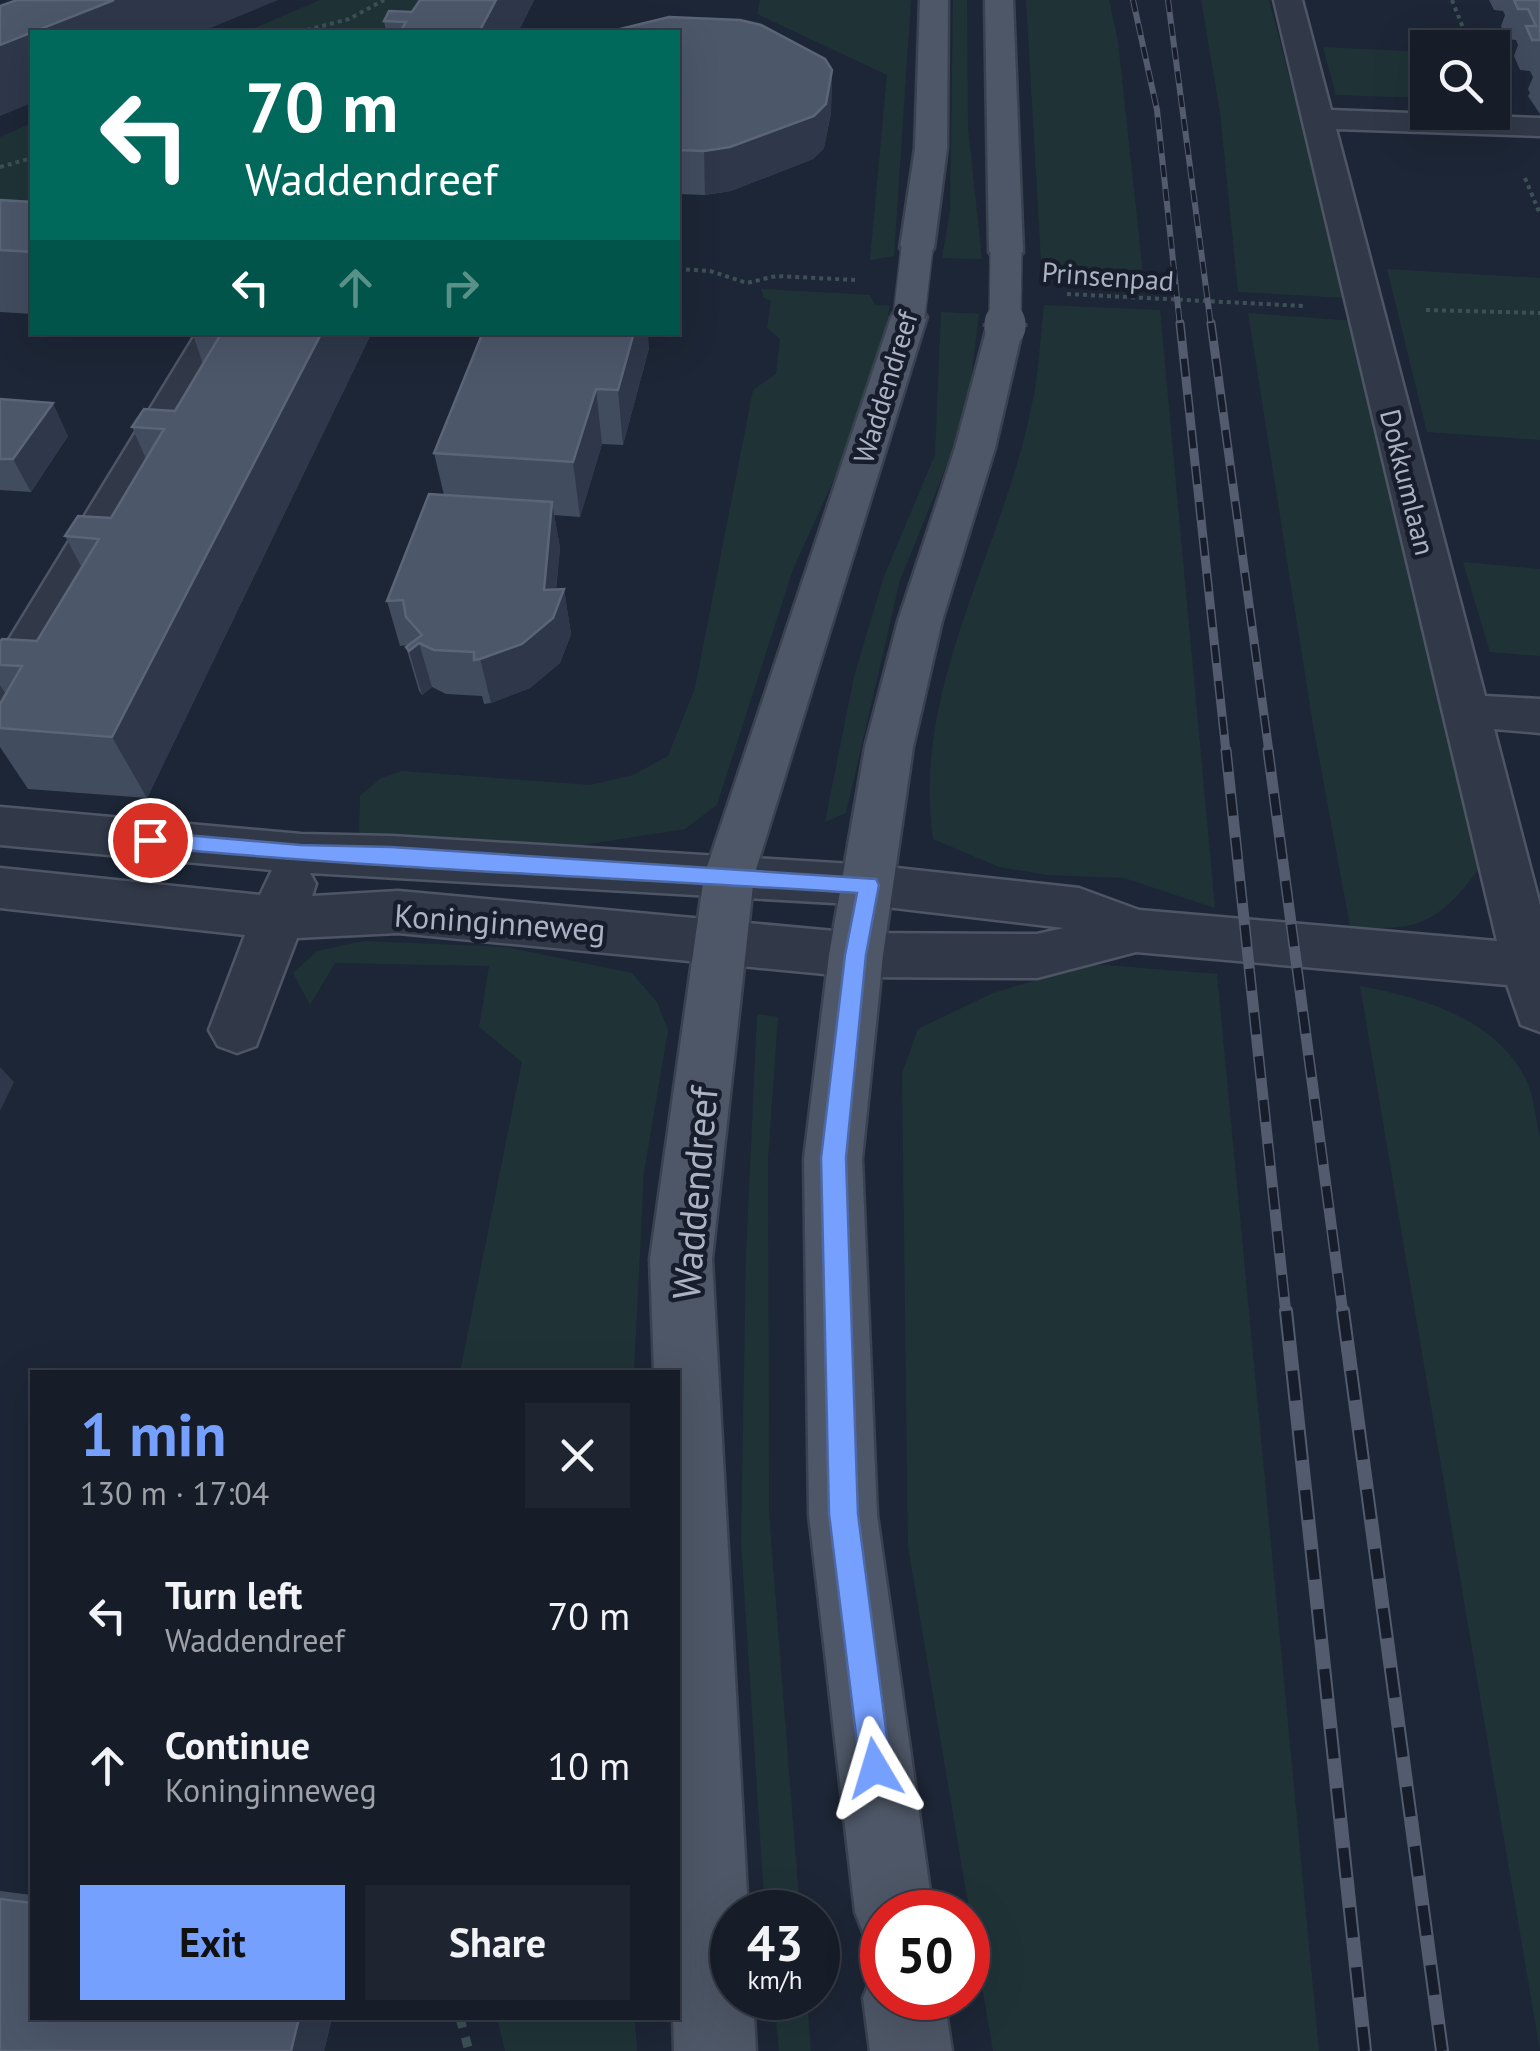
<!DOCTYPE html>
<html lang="en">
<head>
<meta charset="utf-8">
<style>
	:root { --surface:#161c28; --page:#1f2530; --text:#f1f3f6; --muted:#9ea1a8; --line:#353a45; --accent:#75a0fe }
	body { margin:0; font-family:"PT Sans",sans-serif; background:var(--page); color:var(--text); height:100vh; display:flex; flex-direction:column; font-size:38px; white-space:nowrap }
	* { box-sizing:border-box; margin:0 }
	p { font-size:32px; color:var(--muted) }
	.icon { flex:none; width:55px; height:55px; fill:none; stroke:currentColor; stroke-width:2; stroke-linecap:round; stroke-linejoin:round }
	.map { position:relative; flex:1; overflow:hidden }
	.panel { position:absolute; left:30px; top:1370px; width:650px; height:650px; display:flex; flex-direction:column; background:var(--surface); border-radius:0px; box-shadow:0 10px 40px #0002,0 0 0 2px var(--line) }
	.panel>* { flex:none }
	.hud { position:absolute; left:30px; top:30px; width:650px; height:305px; border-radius:0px; box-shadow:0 10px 40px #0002,0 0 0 2px var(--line); background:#00695c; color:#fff; overflow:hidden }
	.buttons { position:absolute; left:1410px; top:30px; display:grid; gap:20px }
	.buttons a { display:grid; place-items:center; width:100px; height:100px; border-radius:0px; background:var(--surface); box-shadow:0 10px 40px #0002,0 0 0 2px var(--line); font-size:50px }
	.speed { position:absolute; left:710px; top:1890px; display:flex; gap:20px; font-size:50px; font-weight:700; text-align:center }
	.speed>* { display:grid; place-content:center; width:130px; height:130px; border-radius:50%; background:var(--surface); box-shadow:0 10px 40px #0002,0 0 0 2px var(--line); line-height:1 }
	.speed small { font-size:25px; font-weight:400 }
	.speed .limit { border:15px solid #d22; background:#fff; color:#111 }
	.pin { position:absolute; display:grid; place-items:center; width:85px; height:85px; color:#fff; margin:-42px; border:5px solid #fff; border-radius:50%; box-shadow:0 2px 10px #0007 }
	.me { position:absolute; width:110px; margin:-55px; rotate:353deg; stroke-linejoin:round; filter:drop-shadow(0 0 8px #0008) }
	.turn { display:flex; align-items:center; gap:35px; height:210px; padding:0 50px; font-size:45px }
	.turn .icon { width:130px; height:130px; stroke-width:2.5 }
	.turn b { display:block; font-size:70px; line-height:85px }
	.lanes { display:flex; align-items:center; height:95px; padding:0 50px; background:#0003; justify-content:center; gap:50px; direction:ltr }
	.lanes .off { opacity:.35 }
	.round { display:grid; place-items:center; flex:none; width:105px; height:105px; border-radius:0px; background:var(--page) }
	.headline { display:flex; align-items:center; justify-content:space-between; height:170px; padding:0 50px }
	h1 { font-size:60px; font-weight:700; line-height:75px; color:var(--accent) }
	.action { display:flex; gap:20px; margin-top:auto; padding:20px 50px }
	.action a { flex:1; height:115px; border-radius:0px; background:var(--accent); color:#111; font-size:40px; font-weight:700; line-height:115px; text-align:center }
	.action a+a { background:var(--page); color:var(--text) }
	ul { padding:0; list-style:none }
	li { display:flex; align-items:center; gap:30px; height:150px; padding:0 50px }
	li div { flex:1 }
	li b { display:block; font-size:38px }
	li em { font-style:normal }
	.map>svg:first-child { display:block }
	.green { fill:#1f3337 }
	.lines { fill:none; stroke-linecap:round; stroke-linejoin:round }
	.minor-casing { stroke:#4e5565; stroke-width:5 }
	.major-casing { stroke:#3a4150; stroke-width:5 }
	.path-far1 { stroke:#3d5055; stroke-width:4; stroke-dasharray:4 4; stroke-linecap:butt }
	.path { stroke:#3d5055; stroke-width:9; stroke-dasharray:10 10; stroke-linecap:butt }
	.minor { fill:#313847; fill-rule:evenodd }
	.major { fill:#4e5767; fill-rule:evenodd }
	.rail-far3-casing { stroke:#525c6e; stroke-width:6 }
	.rail-far2-casing { stroke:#525c6e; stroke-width:9 }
	.rail-far1-casing { stroke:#525c6e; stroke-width:11 }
	.rail-casing { stroke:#525c6e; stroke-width:14 }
	.rail-far3 { stroke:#171d2b; stroke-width:4; stroke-dasharray:12; stroke-linecap:butt }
	.rail-far2 { stroke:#171d2b; stroke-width:6; stroke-dasharray:18; stroke-linecap:butt }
	.rail-far1 { stroke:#171d2b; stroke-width:8; stroke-dasharray:22; stroke-linecap:butt }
	.rail { stroke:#171d2b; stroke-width:10; stroke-dasharray:30; stroke-linecap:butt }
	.major-bridge-far1-casing { stroke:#3a4150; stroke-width:34; stroke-linecap:butt }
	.major-bridge-casing { stroke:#3a4150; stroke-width:45; stroke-linecap:butt }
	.major-bridge-far1 { stroke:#4e5767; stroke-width:31 }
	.major-bridge { stroke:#4e5767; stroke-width:41 }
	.wall { fill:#414c5f }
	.shaded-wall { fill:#2e384a }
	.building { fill:#4c576a; stroke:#5b6578; stroke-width:2.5 }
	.route { fill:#75a0fe; stroke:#4c68a5; stroke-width:2.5 }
	.labels { text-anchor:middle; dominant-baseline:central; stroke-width:9; stroke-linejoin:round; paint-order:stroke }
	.far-street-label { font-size:28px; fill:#aab2c4; stroke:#171d2b }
	.street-label { font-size:32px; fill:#aab2c4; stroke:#171d2b }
	.near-street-label { font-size:38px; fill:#aab2c4; stroke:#171d2b }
</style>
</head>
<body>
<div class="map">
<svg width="1540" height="2051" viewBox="0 0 1540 2051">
	<rect width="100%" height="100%" fill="#1d2636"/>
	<g class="green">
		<polygon points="320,0 421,0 401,32 245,32"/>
		<polygon points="760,0 911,0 894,256 870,260 887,75 757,14"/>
		<polygon points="953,0 967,0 968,128 982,259 942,258 950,210"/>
		<polygon points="1026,0 1109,0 1118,42 1144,283 1042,277"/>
		<polygon points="1201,0 1269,0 1347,298 1238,292 1220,112"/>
		<polygon points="1323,47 1427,52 1427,98 1336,95"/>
		<polygon points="32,123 32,221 0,219 0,137"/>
		<polygon points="1387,269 1540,278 1540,440 1427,432"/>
		<polygon points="761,289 870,295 875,305 890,306 869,403 793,569 717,805 685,829 576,846 381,842 359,834 360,796 381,778 402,771 590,785 633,775 668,756 695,688 753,390 776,374 780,339 767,328 771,301 764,298"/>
		<path d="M1044,305L1160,310L1215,908L1124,878L1047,875L999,867L933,839C911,686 1004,549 1032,404C1039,372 1040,338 1044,305Z"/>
		<polygon points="941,312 979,314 971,380 951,455 900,580 846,813 825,822 854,677 883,579 935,455"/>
		<path d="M1248,313L1354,321L1473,809L1478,870C1439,923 1415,933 1350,926L1313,725Z"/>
		<polygon points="1463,562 1540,569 1540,656 1490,652"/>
		<polygon points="364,941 506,947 632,973 657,1002 668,1030 644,1172 634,1372 460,1372 522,1062 479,1027 489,966 335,963 310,1005 293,973 317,951"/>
		<polygon points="1091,964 1217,974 1319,2051 993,2051 908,1547 902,1073 918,1029 993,993"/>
		<path d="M1360,986C1423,998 1499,1019 1528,1084C1534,1100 1536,1120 1540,1137V2051Z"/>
		<polygon points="757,1014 778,1017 768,1159 769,1514 800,1912 765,1912 741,1543 746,1256"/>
		<polygon points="774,1998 807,1998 811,2051 779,2051"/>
		<polygon points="497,2018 635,2018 637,2051 505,2051"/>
	</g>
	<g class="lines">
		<g class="minor-casing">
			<g id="minor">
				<path d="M1274,0H1302L1331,110L1540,118V136L1336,129L1485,696L1540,699V733L1494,729L1540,905V1032L1521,1025L1507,985L1136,952L1037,978L856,977L398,933L297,938L256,1046L237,1053L218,1046L209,1030L245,935L0,908V868L260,895L272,870L0,845V807L301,834L391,836L869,865L1079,888L1139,910L1497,941ZM310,873L869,905L1064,928L1037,934L856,933L398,891L312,896L316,884Z"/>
				<polygon points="197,332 234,332 16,703 0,708 0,654"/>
			</g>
		</g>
		<g class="major-casing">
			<g id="major">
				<polygon points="920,0 948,0 947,148 934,248 929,255 917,258 905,255 900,248 915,148"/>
				<polygon points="985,0 1013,0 1023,252 1018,259 1006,262 994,259 989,252"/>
				<polygon points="909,306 922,309 927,317 754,876 712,1259 748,1912 732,1912 732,1998 753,1998 756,2051 674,2051 673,2018 678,2018 678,1372 654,1372 650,1259 704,876 891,317 896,309"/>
				<polygon points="1005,316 1018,319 1023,327 995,448 942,621 913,747 883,955 862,1159 877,1515 933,1912 882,1912 882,1947 866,1940 855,1912 809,1515 804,1159 829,955 865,747 898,621 955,448 987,327 992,319"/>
				<polygon points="882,1966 882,1998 944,1998 952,2051 870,2051 863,1998 875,1969"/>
			</g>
		</g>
		<g class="path-far1">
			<polyline points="1452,0 1471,48"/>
			<polyline points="299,32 349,19 384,0"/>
			<polyline points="0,167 32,158"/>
			<polyline points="1525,178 1540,214"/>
			<polyline points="678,269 710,271 747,283 776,276 855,280"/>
			<polyline points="1067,294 1304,306"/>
			<polyline points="1426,310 1540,313"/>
		</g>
		<polyline class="path" points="460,2018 469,2051"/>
		<use href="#minor" class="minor"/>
		<use href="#major" class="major"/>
		<g class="rail-far3-casing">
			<g id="rail-far3">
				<polyline points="1133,0 1157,110 1180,326"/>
				<polyline points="1168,0 1211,326"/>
			</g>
		</g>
		<g class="rail-far2-casing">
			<g id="rail-far2">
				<polyline points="1180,323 1226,752"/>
				<polyline points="1211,323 1269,752"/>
			</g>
		</g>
		<g class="rail-far1-casing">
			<g id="rail-far1">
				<polyline points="1226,750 1286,1314"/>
				<polyline points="1268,750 1343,1314"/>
			</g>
		</g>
		<g class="rail-casing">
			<g id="rail">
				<polyline points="1286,1311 1365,2051"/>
				<polyline points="1343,1311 1442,2051"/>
			</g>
		</g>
		<use href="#rail-far3" class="rail-far3"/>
		<use href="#rail-far2" class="rail-far2"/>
		<use href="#rail-far1" class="rail-far1"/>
		<use href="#rail" class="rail"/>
		<g class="major-bridge-far1-casing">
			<g id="major-bridge-far1">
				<polyline points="909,317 917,248"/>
				<polyline points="1005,326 1006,252"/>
			</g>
		</g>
		<g class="major-bridge-casing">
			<polyline id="major-bridge" points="1005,327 1005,323"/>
		</g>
		<use href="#major-bridge-far1" class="major-bridge-far1"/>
		<use href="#major-bridge" class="major-bridge"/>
	</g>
	<g class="wall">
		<polygon points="420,0 534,0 518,32 386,32 384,21 412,12"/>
		<polygon points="1489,0 1540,0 1540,114 1528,96 1530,93 1528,89 1533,77 1530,71 1520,70 1514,56 1518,45 1516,40 1506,39 1501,26 1505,15 1503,11 1494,10"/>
		<polygon points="678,32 832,70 831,113 824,148 813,159 731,191 705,195 678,194"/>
		<polygon points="0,200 32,202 32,314 0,312"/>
		<polygon points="192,332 372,332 147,798 28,789 0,747 0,704 6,694 0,685 0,642 37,641 82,568 65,536 111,518 146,459 132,427 175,411 203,364"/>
		<polygon points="649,348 623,445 602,444 580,517 554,515 560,548 556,590 564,589 571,634 560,663 530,688 491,703 484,704 482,696 446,694 432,687 422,695 419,691 406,647 408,645 400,646 387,601 444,495 434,453"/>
		<polygon points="0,399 68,436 31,492 0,490"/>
		<polygon points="0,1891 32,1895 32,2018 332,2018 324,2051 0,2051"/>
	</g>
	<g class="shaded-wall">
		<polygon points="114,0 278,0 201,32 32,32 32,103 0,116 0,45"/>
		<polygon points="496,0 534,0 518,32 479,32"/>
		<polygon points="832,70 831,113 824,148 813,159 731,191 705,195 704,151"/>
		<polygon points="322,332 372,332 147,798 112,737"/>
		<polygon points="634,332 648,332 649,348 623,445 618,390"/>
		<polygon points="596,389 602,444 580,517 573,462"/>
		<polygon points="53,403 68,436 31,492 13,459"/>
		<polygon points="552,502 560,548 553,617 564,589 571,634 560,663 530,688 491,703 480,659 544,590"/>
		<polygon points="419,643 432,687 422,695 409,651"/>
		<polygon points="0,1067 14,1082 0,1111"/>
		<polygon points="299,2018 332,2018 324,2051 291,2051"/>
	</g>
	<g class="building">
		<polygon points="17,0 114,0 0,45 0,6"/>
		<polygon points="420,0 496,0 479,32 400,32 406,22 384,21 389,11 412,12"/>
		<polygon points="1514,0 1540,0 1540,40 1532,40 1526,26 1536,26 1528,9 1518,9"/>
		<polygon points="669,17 740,20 761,25 825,59 832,70 826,104 814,116 730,147 704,151 678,150 678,32 608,32"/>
		<polygon points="0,200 32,202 32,252 0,250"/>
		<polygon points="205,332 322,332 112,737 0,728 0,704 22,666 0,665 0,642 2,639 37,641 99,539 65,536 78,516 111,518 164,429 132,427 144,409 175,411 221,334"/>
		<polygon points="483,332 634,332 618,390 596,389 573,462 434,453"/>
		<polygon points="0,399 53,403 13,459 0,459"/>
		<polygon points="429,494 552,502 544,590 564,589 553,618 522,644 480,659 474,660 474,652 434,650 419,643 409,651 406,647 422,635 406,617 403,600 387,601"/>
		<polygon points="0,1899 32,1903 32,2018 299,2018 291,2051 0,2051"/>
	</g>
	<path class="route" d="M150,832L301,845L391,847L876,879L879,885L866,955L846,1158L858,1514L891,1768L886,1779L875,1783L864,1779L860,1768L829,1514L821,1158L845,955L857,893C621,878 385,869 150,847L140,840Z"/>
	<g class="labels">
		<g class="far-street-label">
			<text transform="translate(1108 276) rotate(4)">Prinsenpad</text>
			<text transform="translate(885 387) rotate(-73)">Waddendreef</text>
			<text transform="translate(1408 482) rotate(76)">Dokkumlaan</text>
		</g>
		<g class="street-label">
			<text transform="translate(500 922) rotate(4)">Koninginneweg</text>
		</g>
		<g class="near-street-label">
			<text transform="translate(694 1193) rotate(-85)">Waddendreef</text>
		</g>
	</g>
</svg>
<div class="buttons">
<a><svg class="icon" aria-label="search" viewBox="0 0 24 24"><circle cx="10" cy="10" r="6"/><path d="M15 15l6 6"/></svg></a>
</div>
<div class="speed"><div>43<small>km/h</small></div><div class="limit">50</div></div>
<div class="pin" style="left:150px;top:840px;background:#d93025"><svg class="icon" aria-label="arrive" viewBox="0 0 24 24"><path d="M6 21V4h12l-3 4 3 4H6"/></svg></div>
<svg class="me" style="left:875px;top:1768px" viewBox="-20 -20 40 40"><path d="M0-17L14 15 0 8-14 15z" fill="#75a0fe" stroke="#fff" stroke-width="4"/></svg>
<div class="hud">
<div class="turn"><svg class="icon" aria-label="left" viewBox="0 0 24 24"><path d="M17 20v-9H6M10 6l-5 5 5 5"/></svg><div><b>70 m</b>Waddendreef</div></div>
<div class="lanes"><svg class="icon" aria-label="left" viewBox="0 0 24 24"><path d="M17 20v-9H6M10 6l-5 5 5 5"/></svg><svg class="icon off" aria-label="ahead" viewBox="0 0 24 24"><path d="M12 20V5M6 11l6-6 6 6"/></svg><svg class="icon off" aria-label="right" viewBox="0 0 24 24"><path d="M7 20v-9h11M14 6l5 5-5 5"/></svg></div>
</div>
<section class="panel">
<div class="headline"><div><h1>1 min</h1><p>130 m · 17:04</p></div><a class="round"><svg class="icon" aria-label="close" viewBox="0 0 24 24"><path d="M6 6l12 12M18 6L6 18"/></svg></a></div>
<ul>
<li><svg class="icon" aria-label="left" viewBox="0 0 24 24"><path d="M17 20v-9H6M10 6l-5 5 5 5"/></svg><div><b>Turn left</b><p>Waddendreef</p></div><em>70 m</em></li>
<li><svg class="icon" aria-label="ahead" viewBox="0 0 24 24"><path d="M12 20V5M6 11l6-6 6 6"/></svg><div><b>Continue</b><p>Koninginneweg</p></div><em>10 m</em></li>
</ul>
<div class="action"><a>Exit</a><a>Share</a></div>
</section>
</div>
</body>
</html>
